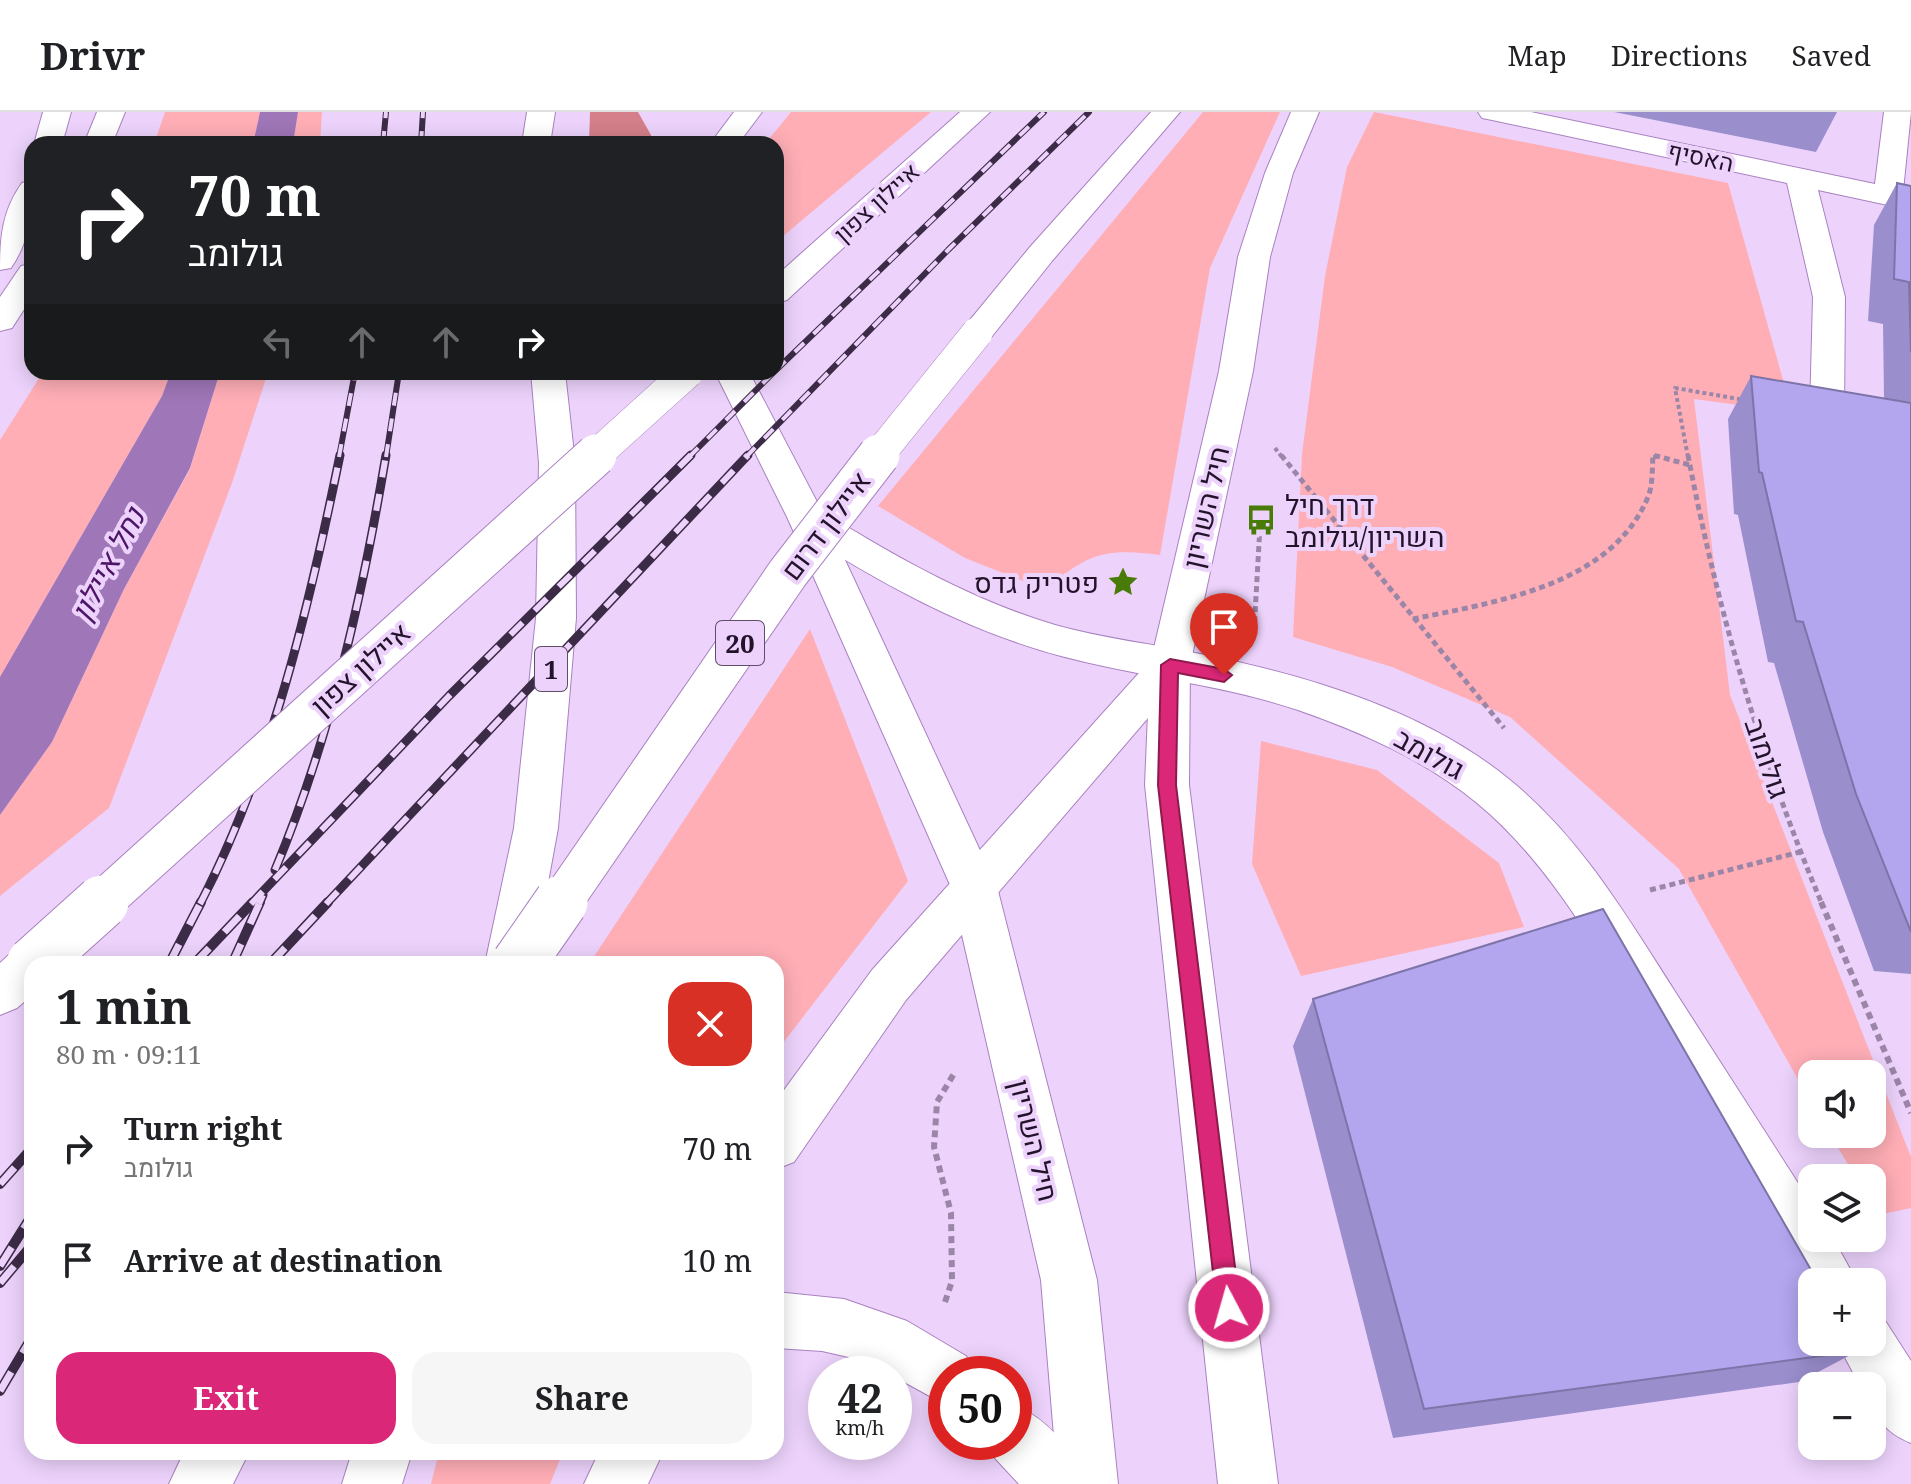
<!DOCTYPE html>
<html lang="en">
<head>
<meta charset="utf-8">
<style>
	:root { --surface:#fff; --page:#f6f6f6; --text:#202124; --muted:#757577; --line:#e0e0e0; --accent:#db2777 }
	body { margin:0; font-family:"Noto Serif",Heebo,serif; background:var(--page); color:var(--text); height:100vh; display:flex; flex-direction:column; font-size:30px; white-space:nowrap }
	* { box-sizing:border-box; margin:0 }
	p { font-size:26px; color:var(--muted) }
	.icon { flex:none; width:44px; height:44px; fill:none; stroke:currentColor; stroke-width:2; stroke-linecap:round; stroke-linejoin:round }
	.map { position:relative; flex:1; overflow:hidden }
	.drawer { position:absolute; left:24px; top:844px; width:760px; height:504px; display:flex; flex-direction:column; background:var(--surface); border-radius:24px; box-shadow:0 4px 20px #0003 }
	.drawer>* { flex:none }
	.top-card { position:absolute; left:24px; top:24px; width:760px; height:244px; border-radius:24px; box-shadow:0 4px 20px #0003; background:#202124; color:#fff; overflow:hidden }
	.controls { position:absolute; left:1798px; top:948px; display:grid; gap:16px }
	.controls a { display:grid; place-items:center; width:88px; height:88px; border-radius:16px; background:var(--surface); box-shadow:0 4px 20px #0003; font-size:40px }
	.speed { position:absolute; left:808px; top:1244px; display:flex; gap:16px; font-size:40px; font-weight:700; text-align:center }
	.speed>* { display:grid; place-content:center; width:104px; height:104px; border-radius:50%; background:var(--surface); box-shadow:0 4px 20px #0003; line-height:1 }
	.speed small { font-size:20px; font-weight:400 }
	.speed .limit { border:12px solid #d22; background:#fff; color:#111 }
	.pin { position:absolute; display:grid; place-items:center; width:68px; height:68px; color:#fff; margin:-82px -34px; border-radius:50% 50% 50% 0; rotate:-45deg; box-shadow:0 0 8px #0007 }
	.pin .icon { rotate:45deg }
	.me { position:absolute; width:88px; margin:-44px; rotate:354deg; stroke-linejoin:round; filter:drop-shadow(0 0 6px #0008) }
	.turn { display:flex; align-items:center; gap:28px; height:168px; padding:0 32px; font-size:36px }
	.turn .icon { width:104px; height:104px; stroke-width:2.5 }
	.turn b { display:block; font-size:56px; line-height:68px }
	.lanes { display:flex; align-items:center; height:76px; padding:0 32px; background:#0003; justify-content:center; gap:40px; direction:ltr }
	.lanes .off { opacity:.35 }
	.round { display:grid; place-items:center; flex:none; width:84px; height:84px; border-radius:24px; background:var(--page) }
	.overview { display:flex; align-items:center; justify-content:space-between; height:136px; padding:0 32px }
	h1 { font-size:48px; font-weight:700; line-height:60px }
	.action { display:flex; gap:16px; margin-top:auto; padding:16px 32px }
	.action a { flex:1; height:92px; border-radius:24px; background:var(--accent); color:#fff; font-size:32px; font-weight:700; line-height:92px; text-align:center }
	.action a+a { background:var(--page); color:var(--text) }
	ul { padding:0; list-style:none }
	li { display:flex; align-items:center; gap:24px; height:112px; padding:0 32px }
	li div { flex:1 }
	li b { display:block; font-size:30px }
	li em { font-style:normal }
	header { display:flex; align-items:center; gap:48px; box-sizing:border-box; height:112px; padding:0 40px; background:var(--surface); border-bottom:2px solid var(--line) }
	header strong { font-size:38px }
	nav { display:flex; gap:44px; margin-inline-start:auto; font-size:28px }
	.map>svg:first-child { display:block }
	.green { fill:#ffaeb6 }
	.forest { fill:#d47f89 }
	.water { fill:#9f76b7 }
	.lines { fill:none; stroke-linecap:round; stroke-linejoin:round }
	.street-casing { stroke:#a981c1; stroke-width:2 }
	.secondary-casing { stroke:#a981c1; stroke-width:2 }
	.highway-casing { stroke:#a981c1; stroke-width:2 }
	.path-far2 { stroke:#9b86a8; stroke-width:4; stroke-dasharray:4 3; stroke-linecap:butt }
	.path-far1 { stroke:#9b86a8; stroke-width:5; stroke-dasharray:6 4; stroke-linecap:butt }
	.path { stroke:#9b86a8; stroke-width:6; stroke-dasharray:7 5; stroke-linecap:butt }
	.street { fill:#fff; fill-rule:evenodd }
	.secondary { fill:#fff; fill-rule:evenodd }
	.highway { fill:#fff; fill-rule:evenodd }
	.rail-far2-casing { stroke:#3c2b46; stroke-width:6 }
	.rail-far1-casing { stroke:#3c2b46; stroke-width:9 }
	.rail-casing { stroke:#3c2b46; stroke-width:10 }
	.rail-far2 { stroke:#edd3fc; stroke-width:4; stroke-dasharray:13; stroke-linecap:butt }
	.rail-far1 { stroke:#edd3fc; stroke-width:6; stroke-dasharray:17; stroke-linecap:butt }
	.rail { stroke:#edd3fc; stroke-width:7; stroke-dasharray:22; stroke-linecap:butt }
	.highway-bridge-far2-casing { stroke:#a981c1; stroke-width:32; stroke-linecap:butt }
	.highway-bridge-far1-casing { stroke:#a981c1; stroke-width:43; stroke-linecap:butt }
	.highway-bridge-casing { stroke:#a981c1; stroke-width:55; stroke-linecap:butt }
	.highway-bridge-far2 { stroke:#fff; stroke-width:31 }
	.highway-bridge-far1 { stroke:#fff; stroke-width:41 }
	.highway-bridge { stroke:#fff; stroke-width:53 }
	.wall { fill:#9a8ecd }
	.building { fill:#b3a5ee; stroke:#7d74a7; stroke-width:2 }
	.route { fill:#db2777; stroke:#8e194d; stroke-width:2 }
	.labels { text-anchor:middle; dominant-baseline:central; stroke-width:8; stroke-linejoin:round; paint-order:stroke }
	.far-street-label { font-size:24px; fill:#22132b; stroke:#edd3fc }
	.shield { fill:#edd3fc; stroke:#5f4d6a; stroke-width:2 }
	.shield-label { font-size:26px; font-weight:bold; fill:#22132b }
	.poi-label { font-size:28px; fill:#22132b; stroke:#edd3fc; text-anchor:start }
	.street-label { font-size:28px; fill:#22132b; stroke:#edd3fc }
	.water-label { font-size:30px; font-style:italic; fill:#4c1565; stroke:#edd3fc }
</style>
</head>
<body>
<header>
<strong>Drivr</strong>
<nav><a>Map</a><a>Directions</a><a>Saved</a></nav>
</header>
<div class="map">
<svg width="1911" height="1372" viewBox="0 0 1911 1372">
	<rect width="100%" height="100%" fill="#edd3fc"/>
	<g class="green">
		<polygon points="165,0 260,0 253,32 154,32"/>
		<polygon points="298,0 322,0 320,32 293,32"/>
		<polygon points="791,0 931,0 776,130 776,32 765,32"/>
		<path d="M1203,0H1280L1210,156L1160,443C1106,436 1087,441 1046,478L965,446L878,394Z"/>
		<polygon points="1374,0 1728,71 1792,300 1694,287 1730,583 1911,1045 1911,1096 1878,1103 1872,1094 1872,1066 1856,1066 1830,1022 1872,1022 1872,962 1812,962 1812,992 1679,757 1510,605 1392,555 1293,525 1302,342 1325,164 1347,55"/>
		<polygon points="43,260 171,260 162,284 0,565 0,328"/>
		<polygon points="220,260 268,260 232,371 109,696 0,784 0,703 52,630 124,477 190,357"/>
		<polygon points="810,517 908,769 776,940 776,852 589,852"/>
		<polygon points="1261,629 1377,658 1499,751 1524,815 1301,864 1252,752"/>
		<polygon points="439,1340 563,1340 550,1372 431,1372"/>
	</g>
	<polygon class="forest" points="590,0 638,0 656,32 589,32"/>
	<g class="water">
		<polygon points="260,0 298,0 293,32 253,32"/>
		<polygon points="171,260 220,260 190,356 124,477 52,630 0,703 0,565 162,284"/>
	</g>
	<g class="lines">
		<g class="street-casing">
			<g id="street">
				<polygon points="1478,0 1531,0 1875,72 1884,0 1911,0 1903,79 1911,80 1911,98 1818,78 1845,185 1844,300 1839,308 1827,311 1815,308 1810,300 1813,185 1787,71 1492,8 1482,6"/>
				<path d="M807,394L820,398C894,444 971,488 1055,513C1104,527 1155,532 1205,543C1309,564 1426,599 1510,668C1580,725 1626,803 1674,878C1720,950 1766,1021 1812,1093V1126H1833L1857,1170H1812V1191L1809,1190C1756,1101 1702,1012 1649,924C1599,842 1552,753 1477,691C1425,648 1361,620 1298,598C1221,572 1139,565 1061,544C964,518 878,470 794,416L788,407L794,398Z"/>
				<path d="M1872,1204L1886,1210L1911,1249V1331C1884,1320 1872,1304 1872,1274H1860L1837,1230H1872Z"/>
			</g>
		</g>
		<g class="secondary-casing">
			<g id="secondary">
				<polygon points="734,0 762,0 738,32 710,32"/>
				<polygon points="1291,0 1319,0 1293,61 1270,145 1253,259 1190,553 1189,673 1278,1372 1218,1372 1145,673 1150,553 1219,259 1238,145 1265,61"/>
				<polygon points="715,260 749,260 826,407 997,775 1097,1168 1118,1372 1058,1372 1041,1168 951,775 788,407"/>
			</g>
		</g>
		<g class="highway-casing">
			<g id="highway">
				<polygon points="43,0 71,0 62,32 34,32"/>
				<polygon points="97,0 125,0 112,32 84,32"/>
				<polygon points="527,0 555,0 550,32 522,32"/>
				<polygon points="960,0 990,0 787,188 776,191 776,164"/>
				<polygon points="1151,0 1180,0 1052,149 989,228 977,231 965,228 961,221 965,214 1030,135"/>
				<path d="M32,68C32,101 30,128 11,156L0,158C0,125 2,99 22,71Z"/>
				<polygon points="32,152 32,185 12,216 0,219 0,185 21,154"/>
				<polygon points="531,260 565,260 575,351 576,506 558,716 533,852 485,852 514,716 536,506 539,351"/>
				<polygon points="1170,538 1184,542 1190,553 1184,564 906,888 794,1050 776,1057 776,989 872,858 1156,542"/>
				<polygon points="32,831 49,837 56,852 32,852 32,883 17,896 0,903 0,851 15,837"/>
				<polygon points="776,1180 844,1187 907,1209 966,1244 974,1262 946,1262 946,1293 866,1249 822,1239 776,1236"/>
				<path d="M1014,1293C1050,1308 1071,1337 1085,1372H1019L993,1344L987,1330H1014Z"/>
				<polygon points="184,1340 249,1340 233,1372 169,1372"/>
				<polygon points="352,1340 412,1340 402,1372 342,1372"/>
				<polygon points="599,1340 663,1340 648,1372 584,1372"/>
			</g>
		</g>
		<g class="path-far2">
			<polyline points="1275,336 1282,345"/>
			<polyline points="1653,345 1660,345"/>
			<polyline points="1688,345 1675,276 1745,288"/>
		</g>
		<g class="path-far1">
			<polyline points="1281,343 1504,616"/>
			<path d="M1688,343C1717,496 1761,648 1822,792"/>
			<path d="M1413,507C1495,490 1611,474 1648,385C1653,373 1652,357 1653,343L1690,353"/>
			<polyline points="1254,520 1260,414"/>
			<polyline points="1650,778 1800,740"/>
		</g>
		<g class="path">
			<polyline points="1821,790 1911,1001"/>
			<polyline points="945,1190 952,1169 951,1101 934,1035 937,990 955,960"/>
		</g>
		<use href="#street" class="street"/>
		<use href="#secondary" class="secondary"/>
		<use href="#highway" class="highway"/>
		<g class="rail-far2-casing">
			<g id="rail-far2">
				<polyline points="383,32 386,0"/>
				<polyline points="421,32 423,0"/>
				<polyline points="776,258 1044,0"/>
				<polyline points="339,345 355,260"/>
				<polyline points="386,345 399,260"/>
				<polyline points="689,345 774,260"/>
				<polyline points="746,345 948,138 1089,0"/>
			</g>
		</g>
		<g class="rail-far1-casing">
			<g id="rail-far1">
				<path d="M275,758C331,624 362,486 386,343"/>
				<path d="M200,792C272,653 309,495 340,343"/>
				<polyline points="251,792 449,584 691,343"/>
				<polyline points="259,792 263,783"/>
				<polyline points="326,792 748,343"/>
			</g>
		</g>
		<g class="rail-casing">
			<g id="rail">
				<polyline points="169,852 201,790"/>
				<polyline points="194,852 253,790"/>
				<polyline points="232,852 260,790"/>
				<polyline points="270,852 328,790"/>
				<polyline points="0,1072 32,1036"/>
				<polyline points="0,1154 32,1103"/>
				<polyline points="0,1171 32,1133"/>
				<polyline points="0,1279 32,1225"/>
			</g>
		</g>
		<use href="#rail-far2" class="rail-far2"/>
		<use href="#rail-far1" class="rail-far1"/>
		<use href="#rail" class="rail"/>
		<g class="highway-bridge-far2-casing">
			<g id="highway-bridge-far2">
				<polyline points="594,345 688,260"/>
				<polyline points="877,345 977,221"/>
			</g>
		</g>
		<g class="highway-bridge-far1-casing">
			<g id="highway-bridge-far1">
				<polyline points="100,792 596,343"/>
				<polyline points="560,792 788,461 879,343"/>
			</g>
		</g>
		<g class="highway-bridge-casing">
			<g id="highway-bridge">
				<polyline points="33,852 102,790"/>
				<polyline points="518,852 561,790"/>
			</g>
		</g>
		<use href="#highway-bridge-far2" class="highway-bridge-far2"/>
		<use href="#highway-bridge-far1" class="highway-bridge-far1"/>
		<use href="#highway-bridge" class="highway-bridge"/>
	</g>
	<g class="wall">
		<polygon points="1614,0 1837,0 1816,40"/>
		<polygon points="1897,71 1911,74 1911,862 1874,859 1823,720 1774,551 1768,550 1738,403 1734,402 1728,307 1751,264 1884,286 1883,212 1868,209 1874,113"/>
		<polygon points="1313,887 1858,1239 1799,1270 1393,1326 1293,934"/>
	</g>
	<g class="building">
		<polygon points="1897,71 1911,74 1911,240 1909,170 1894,167"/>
		<polygon points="1751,264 1911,291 1911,820 1856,682 1803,510 1796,509 1762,361 1759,360"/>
		<polygon points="1603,797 1818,1170 1812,1170 1812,1230 1853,1230 1858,1239 1424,1297 1313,887"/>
	</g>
	<polygon class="route" points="1170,547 1224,557 1232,563 1224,570 1178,561 1176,673 1240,1196 1237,1204 1229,1207 1220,1204 1217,1196 1158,673 1161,553"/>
	<defs>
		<g id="bus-bare" transform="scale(2.4)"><path d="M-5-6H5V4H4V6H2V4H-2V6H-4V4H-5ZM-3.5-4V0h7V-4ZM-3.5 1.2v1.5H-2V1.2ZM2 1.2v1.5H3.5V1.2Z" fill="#487b08" stroke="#edd3fc" stroke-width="2.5" paint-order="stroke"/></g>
		<g id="sight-bare" transform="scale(2.4)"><path d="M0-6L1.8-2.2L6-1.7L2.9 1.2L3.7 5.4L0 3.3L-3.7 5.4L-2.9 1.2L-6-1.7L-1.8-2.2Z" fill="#487b08" stroke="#edd3fc" stroke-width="2.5" paint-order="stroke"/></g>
	</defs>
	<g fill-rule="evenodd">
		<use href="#bus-bare" x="1261" y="408"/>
		<use href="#sight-bare" x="1123" y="470"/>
	</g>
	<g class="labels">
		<g class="far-street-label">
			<text transform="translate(1701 44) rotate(12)">האסיף</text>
			<text transform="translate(876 90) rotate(-42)">איילון צפון</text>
		</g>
		<g class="shield">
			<rect x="716" y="509" width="48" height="44" rx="6"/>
			<rect x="535" y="535" width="32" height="44" rx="6"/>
		</g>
		<g class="shield-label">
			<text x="740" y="531">20</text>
			<text x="551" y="557">1</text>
		</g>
		<g class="poi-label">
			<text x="1285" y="392">דרך חיל<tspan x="1285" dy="32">השריון/גולומב</tspan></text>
			<text x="1099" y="470" text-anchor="end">פטריק גדס</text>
		</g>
		<g class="street-label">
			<text transform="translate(1205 395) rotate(-77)">חיל השריון</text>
			<text transform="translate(825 413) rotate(-53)">איילון דרום</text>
			<text transform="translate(360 556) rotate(-42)">איילון צפון</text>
			<text transform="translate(1430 641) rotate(29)">גולומב</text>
			<text transform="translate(1768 646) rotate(71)">גולומוב</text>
			<text transform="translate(1035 1028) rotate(76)">חיל השריון</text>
		</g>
		<g class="water-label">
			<text transform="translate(107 452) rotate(-62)">נחל איילון</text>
		</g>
	</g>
</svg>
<div class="controls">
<a><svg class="icon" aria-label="sound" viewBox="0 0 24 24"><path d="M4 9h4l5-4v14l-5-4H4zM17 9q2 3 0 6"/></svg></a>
<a><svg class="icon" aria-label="layers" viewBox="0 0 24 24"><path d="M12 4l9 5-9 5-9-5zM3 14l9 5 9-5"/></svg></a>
<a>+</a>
<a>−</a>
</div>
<div class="speed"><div>42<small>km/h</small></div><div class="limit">50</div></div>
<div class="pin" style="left:1224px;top:563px;background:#d93025"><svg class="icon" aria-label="arrive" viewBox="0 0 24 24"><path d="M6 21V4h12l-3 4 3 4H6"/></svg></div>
<svg class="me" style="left:1229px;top:1196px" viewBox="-20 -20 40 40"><circle r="17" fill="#db2777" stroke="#fff" stroke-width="3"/><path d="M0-11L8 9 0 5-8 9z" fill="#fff"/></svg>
<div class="top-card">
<div class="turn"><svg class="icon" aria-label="right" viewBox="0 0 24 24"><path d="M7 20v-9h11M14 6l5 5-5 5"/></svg><div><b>70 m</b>גולומב</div></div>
<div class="lanes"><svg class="icon off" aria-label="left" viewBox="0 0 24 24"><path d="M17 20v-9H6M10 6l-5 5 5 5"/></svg><svg class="icon off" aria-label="ahead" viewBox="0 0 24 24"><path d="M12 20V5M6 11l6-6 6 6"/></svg><svg class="icon off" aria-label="ahead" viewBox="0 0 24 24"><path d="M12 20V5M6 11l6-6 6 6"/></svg><svg class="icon" aria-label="right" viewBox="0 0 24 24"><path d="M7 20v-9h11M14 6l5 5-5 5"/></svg></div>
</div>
<section class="drawer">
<div class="overview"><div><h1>1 min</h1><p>80 m · 09:11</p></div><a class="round" style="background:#d93025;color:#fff"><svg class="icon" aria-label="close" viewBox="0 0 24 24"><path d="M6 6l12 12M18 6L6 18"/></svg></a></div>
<ul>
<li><svg class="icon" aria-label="right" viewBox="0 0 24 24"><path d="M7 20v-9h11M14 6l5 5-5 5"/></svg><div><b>Turn right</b><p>גולומב</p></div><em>70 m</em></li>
<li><svg class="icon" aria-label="arrive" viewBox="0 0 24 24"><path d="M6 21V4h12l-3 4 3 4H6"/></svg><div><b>Arrive at destination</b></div><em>10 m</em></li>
</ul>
<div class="action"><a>Exit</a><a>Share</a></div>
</section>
</div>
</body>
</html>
